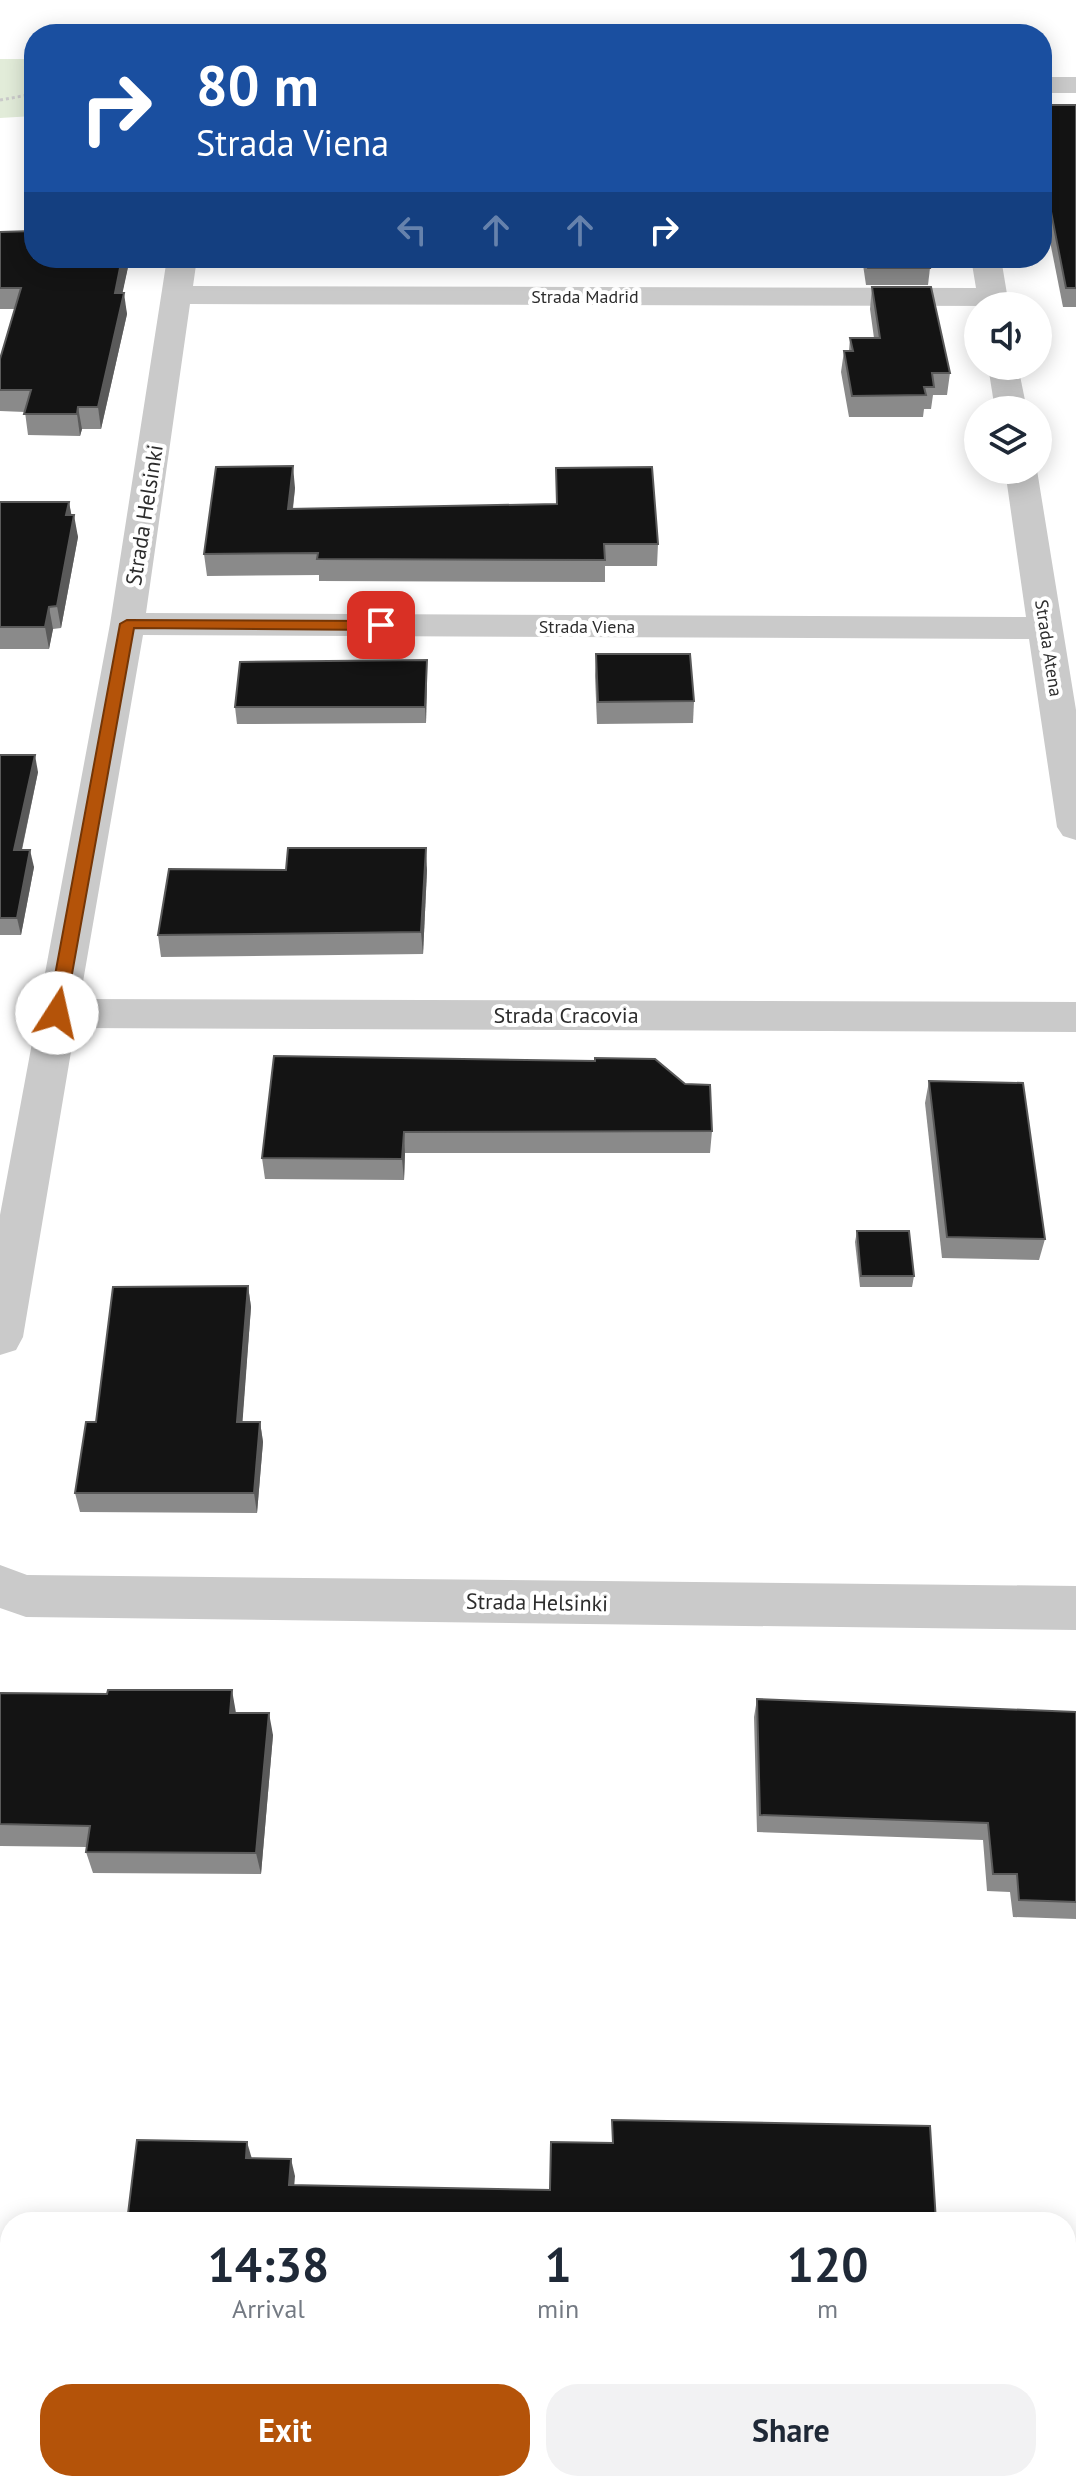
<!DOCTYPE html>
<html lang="en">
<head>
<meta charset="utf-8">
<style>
	:root { --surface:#fff; --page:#f2f2f3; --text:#1f2937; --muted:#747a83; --accent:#b45309 }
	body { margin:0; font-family:"PT Sans",sans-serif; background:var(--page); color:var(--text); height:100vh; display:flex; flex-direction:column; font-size:30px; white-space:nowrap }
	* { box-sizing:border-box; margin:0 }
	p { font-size:26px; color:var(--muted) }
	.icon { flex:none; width:44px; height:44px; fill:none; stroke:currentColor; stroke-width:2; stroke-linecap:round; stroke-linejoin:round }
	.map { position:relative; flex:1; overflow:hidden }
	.panel { position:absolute; left:0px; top:2212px; width:1076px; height:280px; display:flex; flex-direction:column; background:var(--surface); border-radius:32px 32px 0 0; box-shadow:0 4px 20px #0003 }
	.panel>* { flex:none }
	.banner { position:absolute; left:24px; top:24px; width:1028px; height:244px; border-radius:32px; box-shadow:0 4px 20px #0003; background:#1a4fa0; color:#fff; overflow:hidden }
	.fabs { position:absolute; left:964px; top:292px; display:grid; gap:16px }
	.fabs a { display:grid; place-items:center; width:88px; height:88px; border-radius:50%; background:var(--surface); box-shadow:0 4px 20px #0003; font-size:40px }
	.pin { position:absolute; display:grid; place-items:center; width:68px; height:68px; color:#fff; margin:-34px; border-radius:16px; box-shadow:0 4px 12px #0006 }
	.me { position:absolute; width:88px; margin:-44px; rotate:10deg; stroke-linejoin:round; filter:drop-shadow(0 0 6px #0008) }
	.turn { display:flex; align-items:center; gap:28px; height:168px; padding:0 40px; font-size:36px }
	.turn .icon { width:104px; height:104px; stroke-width:2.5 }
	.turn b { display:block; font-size:56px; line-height:68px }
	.lanes { display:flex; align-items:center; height:76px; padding:0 40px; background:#0003; justify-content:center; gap:40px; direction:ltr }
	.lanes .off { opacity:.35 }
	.eta { display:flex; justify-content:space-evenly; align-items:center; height:136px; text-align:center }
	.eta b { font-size:48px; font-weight:800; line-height:56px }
	.primary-button { display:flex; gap:16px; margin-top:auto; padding:16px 40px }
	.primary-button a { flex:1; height:92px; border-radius:32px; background:var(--accent); color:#fff; font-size:32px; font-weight:800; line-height:92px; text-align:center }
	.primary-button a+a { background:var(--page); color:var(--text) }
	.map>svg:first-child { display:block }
	.green { fill:#e2ecd9 }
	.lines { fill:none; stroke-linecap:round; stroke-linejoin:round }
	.path { stroke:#cacaca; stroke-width:3; stroke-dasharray:3 3; stroke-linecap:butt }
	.minor { fill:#cacaca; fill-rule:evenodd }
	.wall { fill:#8a8a8a }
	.shaded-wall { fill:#5a5a5a }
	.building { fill:#141414; stroke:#5a5a5a; stroke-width:2 }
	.route { fill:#b45309; stroke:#753606; stroke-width:2 }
	.labels { text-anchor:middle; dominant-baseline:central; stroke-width:8; stroke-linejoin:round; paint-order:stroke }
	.far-street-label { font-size:18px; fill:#2d2d2d; stroke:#fff }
	.street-label { font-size:22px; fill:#2d2d2d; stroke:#fff }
</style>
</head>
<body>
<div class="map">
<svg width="1076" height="2492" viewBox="0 0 1076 2492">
	<rect width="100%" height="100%" fill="#fff"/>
	<polygon class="green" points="0,59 34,59 34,116 0,118"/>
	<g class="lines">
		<polyline class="path" points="0,100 34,94"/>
		<g class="minor">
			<rect x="1042" y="77" width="34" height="16"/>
			<polygon points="167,258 197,258 193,286 976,288 971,258 1001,258 1009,306 190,304 146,613 1026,617 1005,470 1037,470 1076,710 1076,840 1063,836 1057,827 1029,639 143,635 80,999 1076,1002 1076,1032 75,1028 23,1337 16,1350 0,1355 0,1215 110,624"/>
			<polygon points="988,366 1018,366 1027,410 995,410"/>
			<polygon points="0,1565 27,1575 1076,1586 1076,1630 26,1617 0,1608"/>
		</g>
	</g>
	<g class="wall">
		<polygon points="1042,105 1076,105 1076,307 1063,307 1042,201"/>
		<polygon points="0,232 130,258 122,293 127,314 101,429 82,429 80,436 28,435 25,412 0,411 0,359 15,309 0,309"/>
		<polygon points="862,258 928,258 930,268 928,285 866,285"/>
		<polygon points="872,287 950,373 947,395 933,395 931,409 924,409 923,417 849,417 841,372 844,351 849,351 850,338 874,338 870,309"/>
		<polygon points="556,468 658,544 657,566 605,566 605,582 319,581 319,575 207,576 204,554 295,488 293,509 556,504"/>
		<polygon points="0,502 69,502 71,515 78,537 61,628 53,629 49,649 0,649"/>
		<polygon points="596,654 694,701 693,723 597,724 595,676"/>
		<polygon points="427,676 426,723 237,724 235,707"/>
		<polygon points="0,755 38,772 22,850 34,867 21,935 0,935"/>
		<polygon points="427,870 423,954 161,957 158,935"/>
		<polygon points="274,1056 712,1131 710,1153 405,1153 404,1180 265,1179 262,1158"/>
		<polygon points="929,1081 1045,1239 1039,1260 942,1258 925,1103"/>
		<polygon points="857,1231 914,1276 912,1287 860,1287 855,1242"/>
		<polygon points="248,1286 251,1307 242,1422 260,1422 263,1442 257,1513 80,1512 75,1493 96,1422"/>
		<polygon points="0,1693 236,1713 273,1735 261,1874 93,1873 86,1852 87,1847 0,1846"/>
		<polygon points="757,1699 1076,1712 1076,1919 1013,1917 1010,1892 987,1891 983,1840 757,1832 754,1717"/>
	</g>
	<g class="shaded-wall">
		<polygon points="122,258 130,258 118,314 115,293"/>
		<polygon points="124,293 127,314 101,429 98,407"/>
		<polygon points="78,407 82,429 80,436 77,414"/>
		<polygon points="293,466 295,488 290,531 288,509"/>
		<polygon points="69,502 73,523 74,515 78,537 61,628 57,606 66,515"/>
		<polygon points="49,607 53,629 49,649 45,627"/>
		<polygon points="427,660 427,676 426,723 425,707"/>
		<polygon points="35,755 38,772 18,867 14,850"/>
		<polygon points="426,848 427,870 423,954 421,932"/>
		<polygon points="30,850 34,867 21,935 17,918"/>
		<polygon points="404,1132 405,1153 404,1180 402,1159"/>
		<polygon points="248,1286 251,1307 241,1442 237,1422"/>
		<polygon points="260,1422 263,1442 257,1513 254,1493"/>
		<polygon points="232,1690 236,1713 230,1713"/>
		<polygon points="269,1713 273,1735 261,1874 256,1853"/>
		<polygon points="247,2142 252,2159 246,2158"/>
		<polygon points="291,2159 295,2176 293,2201 289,2185"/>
	</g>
	<g class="building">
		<polygon points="1042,105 1076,105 1076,288 1066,288 1042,166"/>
		<polygon points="34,226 34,258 122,258 115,293 124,293 98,407 78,407 77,414 24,414 31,390 0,390 0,359 21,288 0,288 0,232 33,231"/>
		<polygon points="866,258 928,258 930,268 868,268"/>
		<polygon points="872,287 931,287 950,373 932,373 934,387 924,387 926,395 852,396 844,351 853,351 850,338 880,338"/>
		<polygon points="293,466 288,509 557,504 556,468 652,467 658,544 604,544 605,560 317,559 318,553 204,554 216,467"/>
		<polygon points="0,502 69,502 66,515 74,515 57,606 49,607 45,627 0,627"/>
		<polygon points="596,654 690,654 694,701 598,702"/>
		<polygon points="427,660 425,707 235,707 240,662"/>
		<polygon points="0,755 35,755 14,850 30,850 17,918 0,918"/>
		<polygon points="288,848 426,848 421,932 158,935 169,869 286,870"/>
		<polygon points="274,1056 595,1061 595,1058 655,1059 685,1084 710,1085 712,1131 404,1132 402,1159 262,1158"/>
		<polygon points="929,1081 1023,1083 1045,1239 947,1237"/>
		<polygon points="857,1231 909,1231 914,1276 861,1276"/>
		<polygon points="248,1286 237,1422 260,1422 254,1493 75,1493 86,1422 96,1422 113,1287"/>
		<polygon points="108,1690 232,1690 230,1713 269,1713 256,1853 86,1852 90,1826 0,1824 0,1693 107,1694"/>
		<polygon points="757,1699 1076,1712 1076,1902 1019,1900 1017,1874 993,1874 988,1823 760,1815"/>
		<polygon points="612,2120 930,2126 936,2222 127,2222 137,2140 247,2142 246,2158 291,2159 289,2185 550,2190 551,2142 613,2143"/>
	</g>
	<polygon class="route" points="127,620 381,621 388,625 381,630 134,628 65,1013 57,1019 48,1013 120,624"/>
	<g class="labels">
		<g class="far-street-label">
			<text x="585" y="296">Strada Madrid</text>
			<text x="587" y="626">Strada Viena</text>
			<text transform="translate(1049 648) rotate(81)">Strada Atena</text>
		</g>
		<g class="street-label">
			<text transform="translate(144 515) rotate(-81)">Strada Helsinki</text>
			<text x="566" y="1015">Strada Cracovia</text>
			<text transform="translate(537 1602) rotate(1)">Strada Helsinki</text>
		</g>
	</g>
</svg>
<div class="fabs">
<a><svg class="icon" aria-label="sound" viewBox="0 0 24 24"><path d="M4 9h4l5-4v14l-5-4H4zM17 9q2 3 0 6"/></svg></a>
<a><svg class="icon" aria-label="layers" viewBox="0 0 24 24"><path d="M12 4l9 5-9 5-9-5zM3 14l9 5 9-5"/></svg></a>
</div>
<div class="pin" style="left:381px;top:625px;background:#d93025"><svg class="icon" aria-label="arrive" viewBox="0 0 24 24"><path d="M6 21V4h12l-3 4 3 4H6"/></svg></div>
<svg class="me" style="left:57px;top:1013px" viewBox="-20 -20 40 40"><circle r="19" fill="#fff"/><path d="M0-13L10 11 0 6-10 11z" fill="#b45309"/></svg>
<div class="banner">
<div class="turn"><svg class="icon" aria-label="right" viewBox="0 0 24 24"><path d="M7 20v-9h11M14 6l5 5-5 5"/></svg><div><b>80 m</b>Strada Viena</div></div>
<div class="lanes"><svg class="icon off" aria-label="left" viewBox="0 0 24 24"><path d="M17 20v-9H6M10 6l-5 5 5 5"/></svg><svg class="icon off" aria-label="ahead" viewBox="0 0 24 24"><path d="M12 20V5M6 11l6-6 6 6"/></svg><svg class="icon off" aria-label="ahead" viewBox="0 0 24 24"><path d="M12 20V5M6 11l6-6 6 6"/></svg><svg class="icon" aria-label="right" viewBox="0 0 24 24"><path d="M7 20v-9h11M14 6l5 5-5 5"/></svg></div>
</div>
<section class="panel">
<div class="eta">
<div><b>14:38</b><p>Arrival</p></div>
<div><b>1</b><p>min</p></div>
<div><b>120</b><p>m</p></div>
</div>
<div class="primary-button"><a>Exit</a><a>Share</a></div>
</section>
</div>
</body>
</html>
